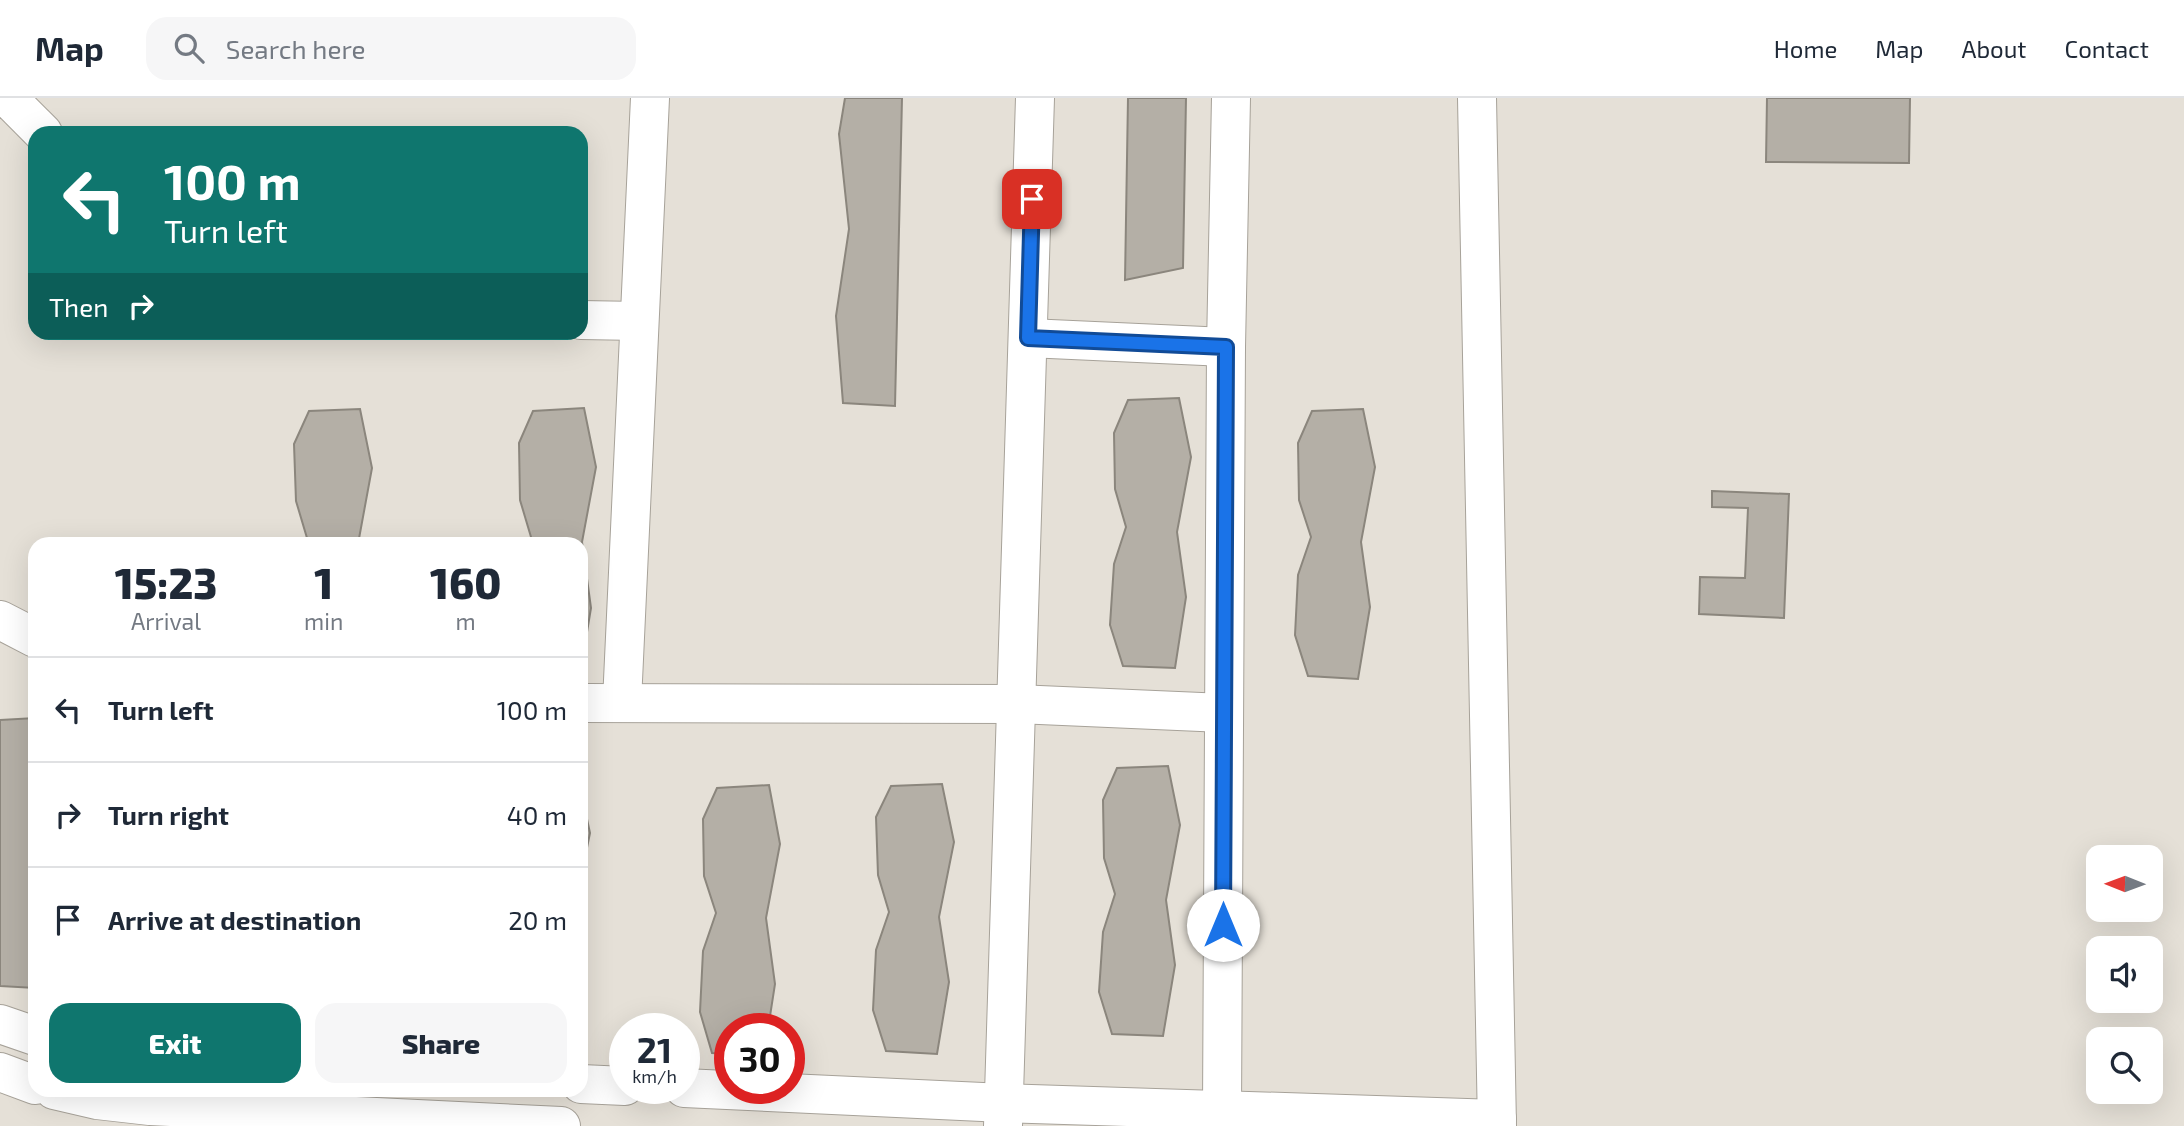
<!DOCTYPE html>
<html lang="en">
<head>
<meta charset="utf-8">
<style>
	:root { --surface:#fff; --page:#f6f6f7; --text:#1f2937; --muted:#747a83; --line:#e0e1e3; --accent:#0f766e }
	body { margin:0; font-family:"Exo 2",sans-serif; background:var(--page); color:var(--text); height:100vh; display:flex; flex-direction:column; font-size:26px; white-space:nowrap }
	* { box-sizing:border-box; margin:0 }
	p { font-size:23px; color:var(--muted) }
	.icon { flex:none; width:38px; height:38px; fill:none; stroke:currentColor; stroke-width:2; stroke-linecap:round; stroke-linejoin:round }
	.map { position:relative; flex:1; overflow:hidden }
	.panel { position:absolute; left:28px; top:439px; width:560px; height:560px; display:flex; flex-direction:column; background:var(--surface); border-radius:21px; box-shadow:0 7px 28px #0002 }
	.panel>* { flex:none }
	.top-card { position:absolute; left:28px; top:28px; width:560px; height:214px; border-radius:21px; box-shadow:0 7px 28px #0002; background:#0f766e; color:#fff; overflow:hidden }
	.needle { width:46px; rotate:271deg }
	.tools { position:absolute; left:2086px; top:747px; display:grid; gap:14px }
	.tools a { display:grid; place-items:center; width:77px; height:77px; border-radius:14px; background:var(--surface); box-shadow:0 7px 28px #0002; font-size:35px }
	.speed { position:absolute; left:609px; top:915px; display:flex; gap:14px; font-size:35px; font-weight:700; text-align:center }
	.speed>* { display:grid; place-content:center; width:91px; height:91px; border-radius:50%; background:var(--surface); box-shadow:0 7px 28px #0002; line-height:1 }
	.speed small { font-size:18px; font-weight:400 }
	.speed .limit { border:10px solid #d22; background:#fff; color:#111 }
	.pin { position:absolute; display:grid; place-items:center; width:60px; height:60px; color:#fff; margin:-30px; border-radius:14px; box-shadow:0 4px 10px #0006 }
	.me { position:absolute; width:77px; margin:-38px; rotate:0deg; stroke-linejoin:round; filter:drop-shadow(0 0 5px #0008) }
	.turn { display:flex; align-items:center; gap:24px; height:147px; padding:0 21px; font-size:32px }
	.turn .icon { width:91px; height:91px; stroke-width:2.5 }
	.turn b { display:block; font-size:49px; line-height:60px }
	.then { display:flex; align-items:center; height:66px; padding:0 21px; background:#0003; gap:14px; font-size:26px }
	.eta { display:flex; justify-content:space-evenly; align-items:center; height:119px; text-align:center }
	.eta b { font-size:42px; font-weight:800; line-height:49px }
	.button { display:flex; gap:14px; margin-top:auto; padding:14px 21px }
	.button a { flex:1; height:80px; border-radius:21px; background:var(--accent); color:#fff; font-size:28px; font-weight:800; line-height:80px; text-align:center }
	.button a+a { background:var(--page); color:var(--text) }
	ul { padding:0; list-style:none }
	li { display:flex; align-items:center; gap:21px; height:105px; padding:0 21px; border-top:2px solid var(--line) }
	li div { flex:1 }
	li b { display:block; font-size:26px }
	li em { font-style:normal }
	header { display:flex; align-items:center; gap:42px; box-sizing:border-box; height:98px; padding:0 35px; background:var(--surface); border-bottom:2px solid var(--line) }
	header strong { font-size:33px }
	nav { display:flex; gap:38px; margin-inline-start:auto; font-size:24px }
	.search { width:490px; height:63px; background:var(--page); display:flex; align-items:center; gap:18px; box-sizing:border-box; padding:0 24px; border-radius:21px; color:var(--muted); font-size:26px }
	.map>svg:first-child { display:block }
	.building { fill:#b4afa6; stroke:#8b867d; stroke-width:2 }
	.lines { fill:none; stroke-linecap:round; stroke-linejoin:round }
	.minor-casing { stroke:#a7a299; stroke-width:40 }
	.minor { stroke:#fff; stroke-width:38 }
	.route-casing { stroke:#114b97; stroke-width:18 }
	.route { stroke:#1a73e8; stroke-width:12 }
</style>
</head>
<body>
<header>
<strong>Map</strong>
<div class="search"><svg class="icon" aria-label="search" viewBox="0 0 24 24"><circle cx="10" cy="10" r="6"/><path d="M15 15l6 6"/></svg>Search here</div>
<nav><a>Home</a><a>Map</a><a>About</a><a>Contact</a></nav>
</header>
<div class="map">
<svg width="2184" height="1028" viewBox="0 0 2184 1028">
	<rect width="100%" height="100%" fill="#e5e0d7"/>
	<g class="building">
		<polygon points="845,0 902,0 895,308 843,305 836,218 849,131 839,36"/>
		<polygon points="1128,0 1186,0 1183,170 1125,182"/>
		<polygon points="1767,0 1910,0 1909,65 1766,64"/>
		<polygon points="1179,300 1191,359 1177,434 1186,499 1175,570 1123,568 1110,527 1114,466 1126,429 1115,391 1114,335 1128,302"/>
		<polygon points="584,310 596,369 582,444 591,510 581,570 581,446 529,446 531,439 520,402 519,345 533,313"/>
		<polygon points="360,311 372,370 358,446 305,446 307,440 296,403 294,346 309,313"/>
		<polygon points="1363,311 1375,369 1361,444 1370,509 1358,581 1308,578 1295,537 1298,477 1311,439 1299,402 1298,345 1312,313"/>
		<polygon points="1712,393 1789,396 1784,520 1699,516 1700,479 1745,480 1748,410 1712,409"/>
		<polygon points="35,620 35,890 0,888 0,622"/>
		<polygon points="1168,668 1180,727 1166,802 1175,867 1163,938 1112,936 1099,894 1103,834 1115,796 1104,760 1103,702 1117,670"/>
		<polygon points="942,686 954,744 939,819 949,884 937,956 886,953 873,912 876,852 889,814 878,777 876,719 891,688"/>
		<polygon points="769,687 780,746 766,820 775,886 768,931 730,931 730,956 712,955 700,914 703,853 716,815 704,778 703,721 717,690"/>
		<polygon points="581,693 590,735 581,779"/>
		<polygon points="581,849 585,875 581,897"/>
	</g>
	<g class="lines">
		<g class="minor-casing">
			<g id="minor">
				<polyline points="8,0 43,35"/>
				<polyline points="1477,0 1497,1028"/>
				<polyline points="581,222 639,223"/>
				<polyline points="1028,240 1226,249"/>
				<polyline points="0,522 35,540"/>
				<polyline points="622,604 650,0"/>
				<polyline points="581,605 1016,606 1224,615"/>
				<polyline points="0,926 35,938"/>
				<polyline points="0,974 35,987"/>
				<polyline points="581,986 625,988"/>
				<polyline points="684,990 1004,1005 1497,1021"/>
				<polyline points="54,992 97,1002 150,1008 561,1028"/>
				<polyline points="1222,1012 1226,249 1231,0"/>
				<polyline points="1003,1028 1035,0"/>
			</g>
		</g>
		<use href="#minor" class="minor"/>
	</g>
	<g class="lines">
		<g class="route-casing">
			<polyline id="route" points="1032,101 1028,240 1226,249 1223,827"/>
		</g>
		<use href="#route" class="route"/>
	</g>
</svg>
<div class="tools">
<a><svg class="needle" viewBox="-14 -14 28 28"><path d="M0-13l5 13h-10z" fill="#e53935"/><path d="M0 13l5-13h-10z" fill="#747a83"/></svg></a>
<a><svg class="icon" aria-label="sound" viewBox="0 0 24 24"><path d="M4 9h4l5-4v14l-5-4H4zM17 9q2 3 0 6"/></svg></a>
<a><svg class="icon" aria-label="search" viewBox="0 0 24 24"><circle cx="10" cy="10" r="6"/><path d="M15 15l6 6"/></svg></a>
</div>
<div class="speed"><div>21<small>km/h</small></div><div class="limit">30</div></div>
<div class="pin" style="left:1032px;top:101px;background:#d93025"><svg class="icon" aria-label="arrive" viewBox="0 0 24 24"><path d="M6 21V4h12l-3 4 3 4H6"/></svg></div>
<svg class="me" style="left:1223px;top:827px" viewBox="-20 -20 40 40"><circle r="19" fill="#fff"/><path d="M0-13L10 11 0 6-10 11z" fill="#1a73e8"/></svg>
<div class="top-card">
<div class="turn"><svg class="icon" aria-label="left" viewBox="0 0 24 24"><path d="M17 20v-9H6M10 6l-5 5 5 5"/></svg><div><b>100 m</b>Turn left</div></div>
<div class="then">Then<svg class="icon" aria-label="right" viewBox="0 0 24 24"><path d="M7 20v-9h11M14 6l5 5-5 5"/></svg></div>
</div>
<section class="panel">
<div class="eta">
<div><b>15:23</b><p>Arrival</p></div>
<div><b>1</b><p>min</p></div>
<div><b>160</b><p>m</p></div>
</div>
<ul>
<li><svg class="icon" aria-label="left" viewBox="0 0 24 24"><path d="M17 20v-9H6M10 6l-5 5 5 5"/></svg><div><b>Turn left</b></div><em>100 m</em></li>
<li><svg class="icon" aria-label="right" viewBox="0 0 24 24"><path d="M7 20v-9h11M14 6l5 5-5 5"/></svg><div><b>Turn right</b></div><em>40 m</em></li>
<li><svg class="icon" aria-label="arrive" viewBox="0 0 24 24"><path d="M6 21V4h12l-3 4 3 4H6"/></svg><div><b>Arrive at destination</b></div><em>20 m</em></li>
</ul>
<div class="button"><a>Exit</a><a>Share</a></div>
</section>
</div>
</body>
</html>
